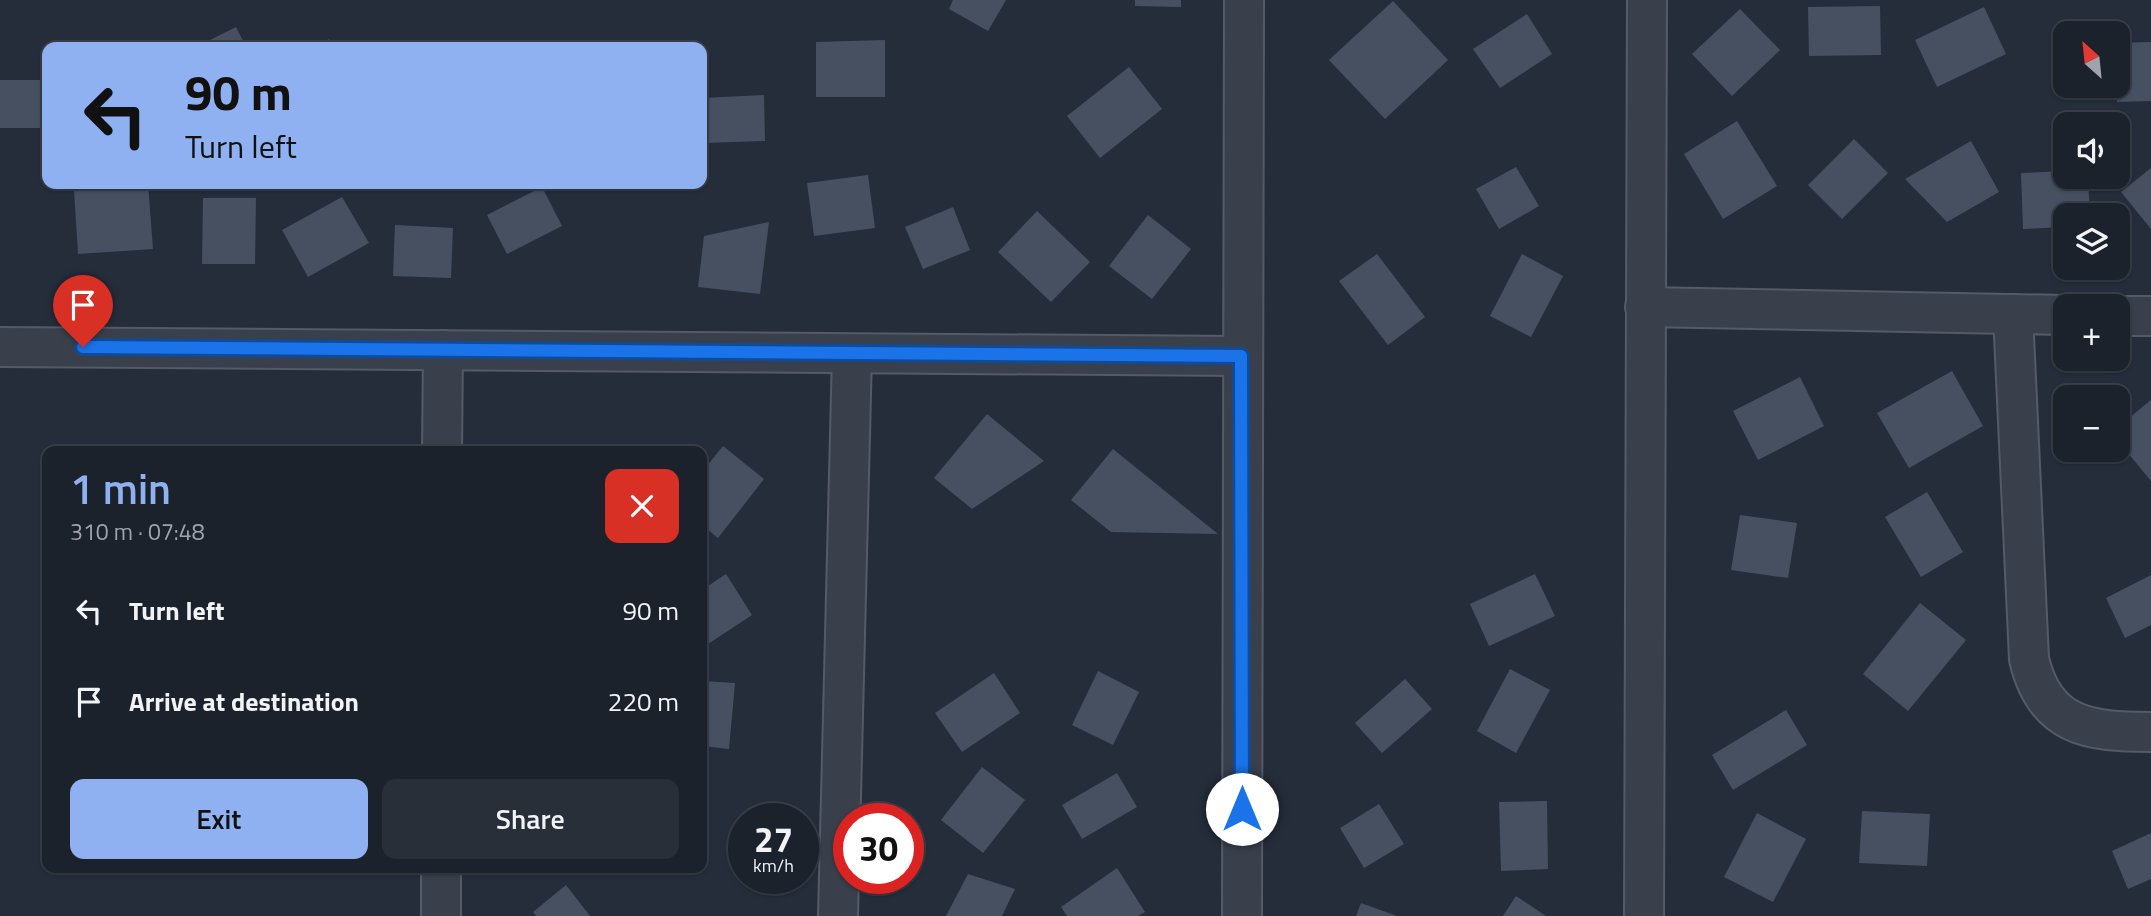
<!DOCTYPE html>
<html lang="en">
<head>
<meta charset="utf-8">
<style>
	:root { --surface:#1c222c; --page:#292f38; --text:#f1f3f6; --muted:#a0a4a9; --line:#3a3f48; --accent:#8fb0f1 }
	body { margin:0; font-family:"Titillium Web",sans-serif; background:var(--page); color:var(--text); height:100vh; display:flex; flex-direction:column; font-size:26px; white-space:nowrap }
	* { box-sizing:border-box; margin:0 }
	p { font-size:23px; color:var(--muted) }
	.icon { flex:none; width:38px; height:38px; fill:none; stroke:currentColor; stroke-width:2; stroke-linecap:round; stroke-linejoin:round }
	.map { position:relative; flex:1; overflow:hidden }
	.drawer { position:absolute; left:42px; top:446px; width:665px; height:427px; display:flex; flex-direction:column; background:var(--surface); border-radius:14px; box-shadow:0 2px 5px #0004,0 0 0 2px var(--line) }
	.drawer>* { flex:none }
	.top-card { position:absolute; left:42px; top:42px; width:665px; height:147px; border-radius:14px; box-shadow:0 2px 5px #0004,0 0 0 2px var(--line); background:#8fb0f1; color:#111; overflow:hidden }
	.needle { width:46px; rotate:333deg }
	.fabs { position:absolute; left:2053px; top:21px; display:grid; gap:14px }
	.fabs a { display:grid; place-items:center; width:77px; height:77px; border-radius:14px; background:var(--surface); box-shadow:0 2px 5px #0004,0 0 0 2px var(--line); font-size:35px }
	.speed { position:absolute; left:728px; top:803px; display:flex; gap:14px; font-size:35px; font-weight:700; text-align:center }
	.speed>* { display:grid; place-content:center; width:91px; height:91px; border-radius:50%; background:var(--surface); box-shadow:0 2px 5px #0004,0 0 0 2px var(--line); line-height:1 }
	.speed small { font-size:18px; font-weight:400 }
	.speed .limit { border:10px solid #d22; background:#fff; color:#111 }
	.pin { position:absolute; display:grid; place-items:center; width:60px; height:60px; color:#fff; margin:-72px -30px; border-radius:50% 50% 50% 0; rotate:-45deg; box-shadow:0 0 7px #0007 }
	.pin .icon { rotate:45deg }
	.me { position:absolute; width:77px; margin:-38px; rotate:0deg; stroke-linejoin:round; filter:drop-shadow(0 0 5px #0008) }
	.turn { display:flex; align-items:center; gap:24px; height:147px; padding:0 28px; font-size:32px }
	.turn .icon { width:91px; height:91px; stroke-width:2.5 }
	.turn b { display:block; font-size:49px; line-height:60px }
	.round { display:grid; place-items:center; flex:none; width:74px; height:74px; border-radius:14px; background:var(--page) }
	.summary { display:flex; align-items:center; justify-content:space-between; height:119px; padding:0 28px }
	h1 { font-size:42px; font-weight:600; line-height:52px; color:var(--accent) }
	.button { display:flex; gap:14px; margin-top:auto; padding:14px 28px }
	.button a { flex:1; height:80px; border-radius:14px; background:var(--accent); color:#111; font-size:28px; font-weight:600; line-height:80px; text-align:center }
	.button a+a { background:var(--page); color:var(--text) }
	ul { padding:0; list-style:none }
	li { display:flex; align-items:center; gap:21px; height:91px; padding:0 28px }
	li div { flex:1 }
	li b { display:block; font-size:26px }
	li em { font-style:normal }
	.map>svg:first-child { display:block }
	.building { fill:#465060 }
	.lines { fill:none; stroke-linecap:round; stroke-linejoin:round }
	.minor-casing { stroke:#545b67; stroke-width:42 }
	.minor { stroke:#39404c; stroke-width:38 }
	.route-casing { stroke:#114b97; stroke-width:18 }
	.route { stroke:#1a73e8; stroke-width:12 }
</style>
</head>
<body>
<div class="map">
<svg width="2151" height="916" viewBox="0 0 2151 916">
	<rect width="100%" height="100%" fill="#252d3b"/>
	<g class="building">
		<polygon points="953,0 1006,0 988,31 949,9"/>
		<polygon points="1135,0 1181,0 1181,7 1135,6"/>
		<polygon points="1393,1 1448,60 1385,119 1329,60"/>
		<polygon points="1880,6 1881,55 1809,56 1808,7"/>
		<polygon points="1984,7 2006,54 1937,87 1915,40"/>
		<polygon points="1740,9 1780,50 1732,96 1692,54"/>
		<polygon points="1527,14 1552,54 1500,88 1473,49"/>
		<polygon points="236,27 246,47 196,47"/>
		<polygon points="329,39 335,47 315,47"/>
		<polygon points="120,40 124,47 108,47"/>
		<polygon points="885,40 885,97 816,97 816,42"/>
		<polygon points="2151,42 2151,101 2117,102 2118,43"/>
		<polygon points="1129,67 1162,109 1100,158 1067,116"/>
		<polygon points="0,80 41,80 42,128 0,128"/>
		<polygon points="764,95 765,141 704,143 702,98"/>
		<polygon points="1737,121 1777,186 1723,219 1684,154"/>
		<polygon points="1854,139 1888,173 1842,219 1808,185"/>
		<polygon points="1971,141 1999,192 1947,222 1905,179"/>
		<polygon points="1516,167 1539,206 1499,229 1476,189"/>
		<polygon points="2151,168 2151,229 2121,192"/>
		<polygon points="2065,171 2065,177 2088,177 2090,215 2065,215 2065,227 2023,229 2021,173"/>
		<polygon points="868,175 875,228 814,236 807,183"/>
		<polygon points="148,184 153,249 78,254 74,190"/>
		<polygon points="542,187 562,226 507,254 487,215"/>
		<polygon points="342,197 369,243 308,277 282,230"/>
		<polygon points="203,198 256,198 255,264 202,264"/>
		<polygon points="953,207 970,250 923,269 905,227"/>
		<polygon points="1037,211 1090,262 1051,302 998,252"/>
		<polygon points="1148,215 1191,249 1152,299 1109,266"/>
		<polygon points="769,222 760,294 698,287 704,236"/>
		<polygon points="395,225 453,228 451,278 393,276"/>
		<polygon points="1377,254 1425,317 1388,345 1339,281"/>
		<polygon points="1522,254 1563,276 1531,337 1490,316"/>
		<polygon points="1952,371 1983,426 1909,468 1877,413"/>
		<polygon points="1800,377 1824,426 1758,460 1733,411"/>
		<polygon points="2151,400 2151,481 2118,441 2118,427"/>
		<polygon points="987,414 1044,461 972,509 934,478"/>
		<polygon points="723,446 764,479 718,538 702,525 702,472"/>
		<polygon points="1113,449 1218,534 1111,532 1071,500"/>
		<polygon points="1927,492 1963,552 1921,577 1885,517"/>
		<polygon points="1740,515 1797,523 1788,578 1731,570"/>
		<polygon points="726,574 752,615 708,644 702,634 702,590"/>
		<polygon points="1535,574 1555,616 1489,646 1470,604"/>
		<polygon points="2151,575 2151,625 2125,638 2106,598"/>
		<polygon points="1920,603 1966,640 1908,711 1863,674"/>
		<polygon points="1510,669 1550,690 1516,753 1477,731"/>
		<polygon points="1098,671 1139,692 1113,745 1072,725"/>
		<polygon points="994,673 1020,713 962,752 935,713"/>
		<polygon points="1405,679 1432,709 1382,753 1355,723"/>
		<polygon points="702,681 735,683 729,749 702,746"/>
		<polygon points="1786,710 1807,745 1733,790 1712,755"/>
		<polygon points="982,767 1025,800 983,853 941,820"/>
		<polygon points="1117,773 1137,807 1082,839 1062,805"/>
		<polygon points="1547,801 1548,869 1501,871 1499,802"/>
		<polygon points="1379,804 1404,844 1364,868 1340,828"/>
		<polygon points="1862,811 1930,814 1927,866 1859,863"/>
		<polygon points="1757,813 1806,839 1773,902 1724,877"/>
		<polygon points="2151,833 2151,879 2128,889 2112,851"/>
		<polygon points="1117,868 1145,912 1138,916 1067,916 1061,907"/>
		<polygon points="968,874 1015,889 1002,916 946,916"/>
		<polygon points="566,885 590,916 536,916 533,912"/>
		<polygon points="1516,896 1546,916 1503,916"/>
		<polygon points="1361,903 1397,916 1356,916"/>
	</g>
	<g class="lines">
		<g class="minor-casing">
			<g id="minor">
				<polyline points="1645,307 2065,315"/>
				<path d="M2013,314L2029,659C2045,727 2089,732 2151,732"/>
				<polyline points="2118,316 2151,316"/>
				<polyline points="0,347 1241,356"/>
				<polyline points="442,452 443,350"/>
				<polyline points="441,916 441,868"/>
				<polyline points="838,916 852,354"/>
				<polyline points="1242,916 1244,0"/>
				<polyline points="1644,916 1647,0"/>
			</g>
		</g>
		<use href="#minor" class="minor"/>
	</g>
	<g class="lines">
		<g class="route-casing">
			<polyline id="route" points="83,347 1241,356 1242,809"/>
		</g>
		<use href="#route" class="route"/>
	</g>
</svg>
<div class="fabs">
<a><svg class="needle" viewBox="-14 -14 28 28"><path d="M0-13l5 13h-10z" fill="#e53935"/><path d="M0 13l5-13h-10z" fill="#a0a4a9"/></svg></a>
<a><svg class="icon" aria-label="sound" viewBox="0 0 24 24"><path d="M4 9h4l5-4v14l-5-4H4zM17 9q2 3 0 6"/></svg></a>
<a><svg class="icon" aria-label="layers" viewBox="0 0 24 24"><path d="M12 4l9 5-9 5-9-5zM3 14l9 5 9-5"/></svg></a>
<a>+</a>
<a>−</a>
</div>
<div class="speed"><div>27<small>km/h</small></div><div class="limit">30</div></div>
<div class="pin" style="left:83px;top:347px;background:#d93025"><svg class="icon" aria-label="arrive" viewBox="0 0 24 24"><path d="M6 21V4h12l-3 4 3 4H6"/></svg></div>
<svg class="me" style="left:1242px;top:809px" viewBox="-20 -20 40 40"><circle r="19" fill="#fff"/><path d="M0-13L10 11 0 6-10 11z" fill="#1a73e8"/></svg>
<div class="top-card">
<div class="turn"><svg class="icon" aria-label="left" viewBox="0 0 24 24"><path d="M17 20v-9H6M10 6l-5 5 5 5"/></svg><div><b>90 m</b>Turn left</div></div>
</div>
<section class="drawer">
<div class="summary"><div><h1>1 min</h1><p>310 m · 07:48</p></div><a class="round" style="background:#d93025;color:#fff"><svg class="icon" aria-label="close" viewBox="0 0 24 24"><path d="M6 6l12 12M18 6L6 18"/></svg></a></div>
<ul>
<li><svg class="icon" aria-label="left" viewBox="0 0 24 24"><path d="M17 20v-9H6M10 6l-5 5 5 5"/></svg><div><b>Turn left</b></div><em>90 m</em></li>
<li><svg class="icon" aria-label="arrive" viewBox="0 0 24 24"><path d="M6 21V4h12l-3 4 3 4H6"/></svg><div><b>Arrive at destination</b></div><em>220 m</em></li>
</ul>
<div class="button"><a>Exit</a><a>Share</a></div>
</section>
</div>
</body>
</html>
